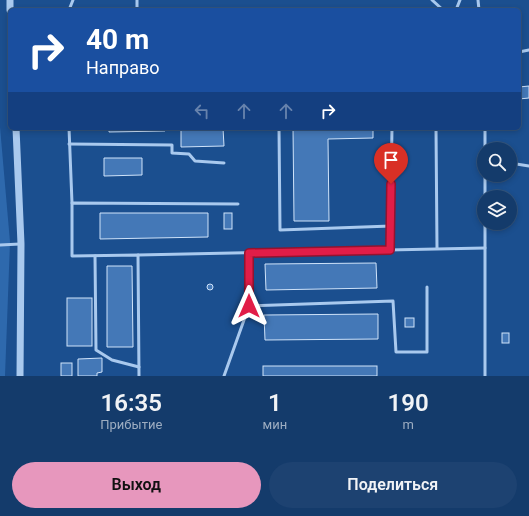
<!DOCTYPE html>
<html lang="ru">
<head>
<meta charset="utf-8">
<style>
	:root { --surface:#143b6b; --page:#1d4271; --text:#f1f3f6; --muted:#9dadc1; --line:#33557e; --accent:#e797bd }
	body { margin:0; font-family:Roboto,sans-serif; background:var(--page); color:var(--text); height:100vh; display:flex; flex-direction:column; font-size:15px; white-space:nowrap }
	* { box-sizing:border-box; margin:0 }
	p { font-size:13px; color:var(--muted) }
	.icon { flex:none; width:22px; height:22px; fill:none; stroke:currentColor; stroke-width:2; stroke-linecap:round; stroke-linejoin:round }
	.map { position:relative; height:376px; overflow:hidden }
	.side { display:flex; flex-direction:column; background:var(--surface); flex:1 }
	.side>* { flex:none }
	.top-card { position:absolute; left:8px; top:8px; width:513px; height:122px; border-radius:6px; box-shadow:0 2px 6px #0003,0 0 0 1px var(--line); background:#1a4fa0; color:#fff; overflow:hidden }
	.fabs { position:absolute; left:477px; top:142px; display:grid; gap:8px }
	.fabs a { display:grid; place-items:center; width:40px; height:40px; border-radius:50%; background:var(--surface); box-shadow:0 2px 6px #0003,0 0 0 1px var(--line); font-size:20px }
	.pin { position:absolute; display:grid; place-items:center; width:34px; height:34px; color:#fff; margin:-41px -17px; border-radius:50% 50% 50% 0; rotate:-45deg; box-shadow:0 0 4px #0007 }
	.pin .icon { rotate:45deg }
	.me { position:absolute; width:44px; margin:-22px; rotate:0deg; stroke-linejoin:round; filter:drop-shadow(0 0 3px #0008) }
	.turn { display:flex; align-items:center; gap:14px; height:84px; padding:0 12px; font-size:18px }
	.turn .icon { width:52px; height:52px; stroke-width:2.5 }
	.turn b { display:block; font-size:28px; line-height:34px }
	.lanes { display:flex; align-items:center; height:38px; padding:0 12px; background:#0003; justify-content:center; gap:20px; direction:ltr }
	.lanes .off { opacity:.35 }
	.eta { display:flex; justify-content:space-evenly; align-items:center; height:68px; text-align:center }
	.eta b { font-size:24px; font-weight:600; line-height:28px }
	.button { display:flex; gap:8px; margin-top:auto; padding:8px 12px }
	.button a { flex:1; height:46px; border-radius:24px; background:var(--accent); color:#111; font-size:16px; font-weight:600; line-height:46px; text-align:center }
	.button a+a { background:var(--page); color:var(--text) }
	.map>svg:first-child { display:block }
	.green { fill:#2e69ad }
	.building { fill:#4478b7; stroke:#cfe3fa }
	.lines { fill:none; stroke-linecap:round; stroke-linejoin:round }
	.service { stroke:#a9c9ee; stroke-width:3 }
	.tertiary { stroke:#a9c9ee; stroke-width:7 }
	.route-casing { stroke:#92132f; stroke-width:10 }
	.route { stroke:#e11d48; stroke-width:7 }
</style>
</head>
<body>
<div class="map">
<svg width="529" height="376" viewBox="0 0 529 376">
	<rect width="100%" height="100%" fill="#1b4f8f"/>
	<polygon class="green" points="0,127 10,242 5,376 0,376"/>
	<g class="building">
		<polygon points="529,86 529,98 519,99 519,87"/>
		<polygon points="109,128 165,128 165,131 109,132"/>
		<polygon points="181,128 223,128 224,146 181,147"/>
		<polygon points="293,128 373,128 373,138 328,139 329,221 294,221"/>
		<polygon points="104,158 142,158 142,175 104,176"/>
		<polygon points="100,213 208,213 208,237 100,239"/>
		<rect x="224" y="213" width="8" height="16"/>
		<polygon points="376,263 377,288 266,290 265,264"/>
		<polygon points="107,266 132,266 133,347 107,347"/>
		<circle cx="210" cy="287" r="3"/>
		<rect x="67" y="298" width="25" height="48"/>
		<polygon points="378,314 378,339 265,340 264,315"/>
		<rect x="405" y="318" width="9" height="9"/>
		<rect x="502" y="333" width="7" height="10"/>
		<polygon points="102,358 102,372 97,373 97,376 78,376 78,359"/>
		<rect x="61" y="363" width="11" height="13"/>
		<rect x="263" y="366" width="114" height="10"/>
	</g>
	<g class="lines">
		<g class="service">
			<polyline points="137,0 137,10"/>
			<polyline points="432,0 443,10"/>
			<polyline points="478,0 479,10"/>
			<polyline points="69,10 73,0"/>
			<polyline points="456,10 460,0"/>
			<polyline points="519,52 529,50"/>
			<polyline points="69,128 72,203"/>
			<polyline points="279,128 280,230 391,226"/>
			<polyline points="436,128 437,248"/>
			<polyline points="485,128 485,149"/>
			<polyline points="69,144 172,145 172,153 189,154 195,161 224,163"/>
			<polyline points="510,163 529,166"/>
			<polyline points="485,175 485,197"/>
			<polyline points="0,245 20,244"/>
			<polyline points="390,250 392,128"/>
			<polyline points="138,255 485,248"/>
			<polyline points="95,256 96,350 112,360 139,367"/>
			<polyline points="249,306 393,301 396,352 427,352 427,287"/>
			<polyline points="139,376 138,255 72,256 72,203 238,204"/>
			<polyline points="224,376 249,306 249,253"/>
			<polyline points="485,376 485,223"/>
		</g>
		<g class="tertiary">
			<polyline points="10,0 10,10"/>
			<polyline points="16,128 21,244 20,376"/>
		</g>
	</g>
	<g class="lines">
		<g class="route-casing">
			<polyline id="route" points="249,306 249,253 390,250 391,184"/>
		</g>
		<use href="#route" class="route"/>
	</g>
</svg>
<div class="fabs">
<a><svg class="icon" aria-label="search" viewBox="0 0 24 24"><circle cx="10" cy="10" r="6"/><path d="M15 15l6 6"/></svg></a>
<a><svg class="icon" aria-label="layers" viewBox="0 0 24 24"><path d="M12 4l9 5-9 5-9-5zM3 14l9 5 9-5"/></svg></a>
</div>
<div class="pin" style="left:391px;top:184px;background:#d93025"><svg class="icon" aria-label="arrive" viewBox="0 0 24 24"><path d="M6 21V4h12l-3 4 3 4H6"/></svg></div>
<svg class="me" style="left:249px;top:306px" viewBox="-20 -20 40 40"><path d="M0-17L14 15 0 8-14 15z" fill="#e11d48" stroke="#fff" stroke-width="4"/></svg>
<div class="top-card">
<div class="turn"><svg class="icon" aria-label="right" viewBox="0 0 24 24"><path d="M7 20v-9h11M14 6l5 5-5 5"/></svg><div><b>40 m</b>Направо</div></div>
<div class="lanes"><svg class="icon off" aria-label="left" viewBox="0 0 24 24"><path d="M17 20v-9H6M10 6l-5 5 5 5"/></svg><svg class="icon off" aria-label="ahead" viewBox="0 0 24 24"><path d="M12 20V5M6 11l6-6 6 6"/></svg><svg class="icon off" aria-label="ahead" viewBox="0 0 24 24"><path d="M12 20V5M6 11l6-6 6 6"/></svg><svg class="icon" aria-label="right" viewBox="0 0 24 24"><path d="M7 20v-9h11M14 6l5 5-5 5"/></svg></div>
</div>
</div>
<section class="side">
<div class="eta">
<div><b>16:35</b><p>Прибытие</p></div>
<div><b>1</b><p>мин</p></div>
<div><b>190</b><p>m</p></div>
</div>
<div class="button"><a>Выход</a><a>Поделиться</a></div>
</section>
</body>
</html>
